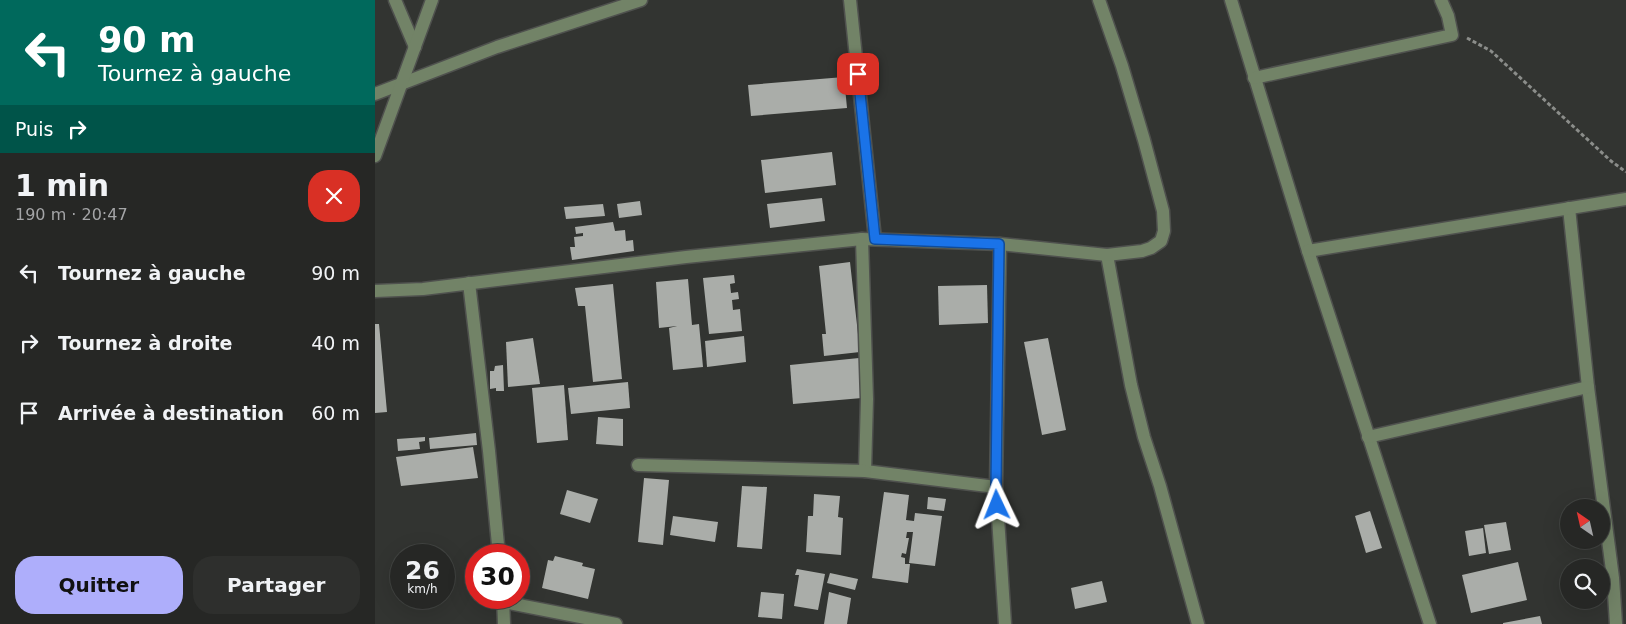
<!DOCTYPE html>
<html lang="fr">
<head>
<meta charset="utf-8">
<style>
	:root { --surface:#262725; --page:#2e2f2d; --text:#f1f3f6; --muted:#a4a5a7; --line:#424442; --accent:#aeaefb }
	body { margin:0; font-family:"DejaVu Sans",sans-serif; background:var(--page); color:var(--text); height:100vh; display:flex; flex-direction:column; font-size:19px; white-space:nowrap }
	* { box-sizing:border-box; margin:0 }
	p { font-size:16px; color:var(--muted) }
	.icon { flex:none; width:28px; height:28px; fill:none; stroke:currentColor; stroke-width:2; stroke-linecap:round; stroke-linejoin:round }
	.map { position:relative; flex:1; overflow:hidden }
	.sheet { display:flex; flex-direction:column; background:var(--surface); width:375px }
	.sheet>* { flex:none }
	.hud { background:#00695c; color:#fff; overflow:hidden }
	.needle { width:32px; rotate:326deg }
	.controls { position:absolute; left:1185px; top:499px; display:grid; gap:10px }
	.controls a { display:grid; place-items:center; width:50px; height:50px; border-radius:50%; background:var(--surface); box-shadow:0 5px 20px #0002,0 0 0 1px var(--line); font-size:25px }
	.speed { position:absolute; left:15px; top:544px; display:flex; gap:10px; font-size:25px; font-weight:700; text-align:center }
	.speed>* { display:grid; place-content:center; width:65px; height:65px; border-radius:50%; background:var(--surface); box-shadow:0 5px 20px #0002,0 0 0 1px var(--line); line-height:1 }
	.speed small { font-size:12px; font-weight:400 }
	.speed .limit { border:8px solid #d22; background:#fff; color:#111 }
	.pin { position:absolute; display:grid; place-items:center; width:42px; height:42px; color:#fff; margin:-21px; border-radius:10px; box-shadow:0 2px 8px #0006 }
	.me { position:absolute; width:55px; margin:-28px; rotate:358deg; stroke-linejoin:round; filter:drop-shadow(0 0 4px #0008) }
	.turn { display:flex; align-items:center; gap:18px; height:105px; padding:0 15px; font-size:22px }
	.turn .icon { width:65px; height:65px; stroke-width:2.5 }
	.turn b { display:block; font-size:35px; line-height:42px }
	.then { display:flex; align-items:center; height:48px; padding:0 15px; background:#0003; gap:10px; font-size:19px }
	.round { display:grid; place-items:center; flex:none; width:52px; height:52px; border-radius:20px; background:var(--page) }
	.overview { display:flex; align-items:center; justify-content:space-between; height:85px; padding:0 15px }
	h1 { font-size:30px; font-weight:700; line-height:38px }
	.cta { display:flex; gap:10px; margin-top:auto; padding:10px 15px }
	.cta a { flex:1; height:58px; border-radius:20px; background:var(--accent); color:#111; font-size:20px; font-weight:700; line-height:58px; text-align:center }
	.cta a+a { background:var(--page); color:var(--text) }
	ul { padding:0; list-style:none }
	li { display:flex; align-items:center; gap:15px; height:70px; padding:0 15px }
	li div { flex:1 }
	li b { display:block; font-size:19px }
	li em { font-style:normal }
	main { display:flex; flex:1; min-height:0 }
	.map>svg:first-child { display:block }
	.building { fill:#aaada9 }
	.lines { fill:none; stroke-linecap:round; stroke-linejoin:round }
	.minor-casing { stroke:#4f514e; stroke-width:15 }
	.path { stroke:#8b8d8a; stroke-width:3; stroke-dasharray:4 2.5; stroke-linecap:butt }
	.minor { stroke:#728367; stroke-width:12 }
	.route-casing { stroke:#114b97; stroke-width:12 }
	.route { stroke:#1a73e8; stroke-width:9 }
</style>
</head>
<body>
<main>
<section class="sheet">
<div class="hud">
<div class="turn"><svg class="icon" aria-label="left" viewBox="0 0 24 24"><path d="M17 20v-9H6M10 6l-5 5 5 5"/></svg><div><b>90 m</b>Tournez à gauche</div></div>
<div class="then">Puis<svg class="icon" aria-label="right" viewBox="0 0 24 24"><path d="M7 20v-9h11M14 6l5 5-5 5"/></svg></div>
</div>
<div class="overview"><div><h1>1 min</h1><p>190 m · 20:47</p></div><a class="round" style="background:#d93025;color:#fff"><svg class="icon" aria-label="close" viewBox="0 0 24 24"><path d="M6 6l12 12M18 6L6 18"/></svg></a></div>
<ul>
<li><svg class="icon" aria-label="left" viewBox="0 0 24 24"><path d="M17 20v-9H6M10 6l-5 5 5 5"/></svg><div><b>Tournez à gauche</b></div><em>90 m</em></li>
<li><svg class="icon" aria-label="right" viewBox="0 0 24 24"><path d="M7 20v-9h11M14 6l5 5-5 5"/></svg><div><b>Tournez à droite</b></div><em>40 m</em></li>
<li><svg class="icon" aria-label="arrive" viewBox="0 0 24 24"><path d="M6 21V4h12l-3 4 3 4H6"/></svg><div><b>Arrivée à destination</b></div><em>60 m</em></li>
</ul>
<div class="cta"><a>Quitter</a><a>Partager</a></div>
</section>
<div class="map">
<svg width="1251" height="624" viewBox="0 0 1251 624">
	<rect width="100%" height="100%" fill="#323431"/>
	<g class="building">
		<polygon points="469,77 472,108 376,116 373,85"/>
		<polygon points="457,152 461,185 390,193 386,160"/>
		<polygon points="447,198 450,221 395,228 392,204"/>
		<polygon points="265,201 267,215 244,218 242,204"/>
		<polygon points="228,204 230,216 191,219 189,207"/>
		<polygon points="238,222 240,231 250,230 251,241 258,240 259,251 197,260 195,247 200,247 199,237 208,236 208,233 201,234 200,227"/>
		<polygon points="475,262 485,352 449,356 447,334 451,334 444,266"/>
		<polygon points="359,275 360,283 355,284 356,293 363,292 364,299 357,300 358,310 365,309 367,331 334,334 328,278"/>
		<polygon points="313,279 317,325 324,324 328,367 298,370 294,328 302,326 284,328 281,282"/>
		<polygon points="238,284 247,379 218,382 210,306 203,306 200,288"/>
		<polygon points="612,285 613,323 564,325 563,286"/>
		<polygon points="0,324 4,324 12,412 0,413"/>
		<polygon points="369,336 371,362 332,367 330,341"/>
		<polygon points="158,338 165,384 133,387 131,342"/>
		<polygon points="673,338 691,430 667,435 649,342"/>
		<polygon points="484,358 487,398 418,404 415,365"/>
		<polygon points="128,365 129,391 121,391 121,388 115,389 115,371 119,371 120,366"/>
		<polygon points="253,382 255,408 196,414 193,388"/>
		<polygon points="189,385 193,440 162,443 157,388"/>
		<polygon points="223,417 248,419 248,446 221,444"/>
		<polygon points="101,433 102,445 55,449 54,438"/>
		<polygon points="50,437 50,441 44,442 45,449 23,451 22,439"/>
		<polygon points="98,447 103,478 26,486 21,457"/>
		<polygon points="269,478 294,480 288,545 263,542"/>
		<polygon points="367,486 392,487 387,549 362,547"/>
		<polygon points="192,490 223,499 215,523 185,514"/>
		<polygon points="509,492 534,495 531,520 539,521 540,513 567,516 560,566 534,563 538,532 532,532 531,538 534,538 531,554 527,553 526,557 530,558 530,564 535,564 533,583 497,578"/>
		<polygon points="439,494 465,496 463,517 468,518 466,555 431,552 433,516 438,516"/>
		<polygon points="553,497 571,499 569,511 552,509"/>
		<polygon points="995,511 1007,548 991,553 980,516"/>
		<polygon points="298,516 343,522 340,542 295,535"/>
		<polygon points="1131,522 1136,550 1114,554 1109,525"/>
		<polygon points="1108,528 1111,553 1094,556 1090,531"/>
		<polygon points="180,556 208,563 207,566 220,569 213,599 167,588 173,560 178,561"/>
		<polygon points="1143,562 1152,600 1096,613 1087,575"/>
		<polygon points="422,569 450,574 443,610 419,606 424,575 420,575"/>
		<polygon points="455,573 483,579 480,590 452,583"/>
		<polygon points="727,581 732,602 700,609 696,588"/>
		<polygon points="386,592 409,594 407,619 383,617"/>
		<polygon points="454,592 476,598 472,624 449,624"/>
		<polygon points="1165,616 1167,624 1128,624 1128,623"/>
	</g>
	<g class="lines">
		<g class="minor-casing">
			<g id="minor">
				<polyline points="20,0 40,47"/>
				<polyline points="475,0 500,239"/>
				<polyline points="856,0 933,251 1055,624"/>
				<polyline points="879,78 1077,35 1073,16 1066,0"/>
				<polyline points="0,94 122,47 266,0"/>
				<polyline points="0,156 57,0"/>
				<polyline points="1194,208 1213,387 1238,578 1241,624"/>
				<polyline points="487,239 492,399 490,471 621,487"/>
				<polyline points="625,244 621,487 630,624"/>
				<polyline points="933,251 1251,199"/>
				<polyline points="732,255 756,385 769,437 785,486 823,624"/>
				<polyline points="94,283 114,451 124,555"/>
				<polyline points="0,291 48,289 311,257 487,239 625,244 732,255 767,251 776,248 786,241 789,231 788,211 769,140 747,66 724,0"/>
				<polyline points="993,437 1213,387"/>
				<polyline points="263,465 490,471"/>
				<polyline points="128,598 129,624"/>
				<polyline points="128,602 241,624"/>
			</g>
		</g>
		<polyline class="path" points="1092,38 1116,51 1236,161 1251,172"/>
		<use href="#minor" class="minor"/>
	</g>
	<g class="lines">
		<g class="route-casing">
			<polyline id="route" points="483,74 500,239 624,244 621,487 622,505"/>
		</g>
		<use href="#route" class="route"/>
	</g>
</svg>
<div class="controls">
<a><svg class="needle" viewBox="-14 -14 28 28"><path d="M0-13l5 13h-10z" fill="#e53935"/><path d="M0 13l5-13h-10z" fill="#a4a5a7"/></svg></a>
<a><svg class="icon" aria-label="search" viewBox="0 0 24 24"><circle cx="10" cy="10" r="6"/><path d="M15 15l6 6"/></svg></a>
</div>
<div class="speed"><div>26<small>km/h</small></div><div class="limit">30</div></div>
<div class="pin" style="left:483px;top:74px;background:#d93025"><svg class="icon" aria-label="arrive" viewBox="0 0 24 24"><path d="M6 21V4h12l-3 4 3 4H6"/></svg></div>
<svg class="me" style="left:622px;top:505px" viewBox="-20 -20 40 40"><path d="M0-17L14 15 0 8-14 15z" fill="#1a73e8" stroke="#fff" stroke-width="4"/></svg>
</div>
</main>
</body>
</html>
